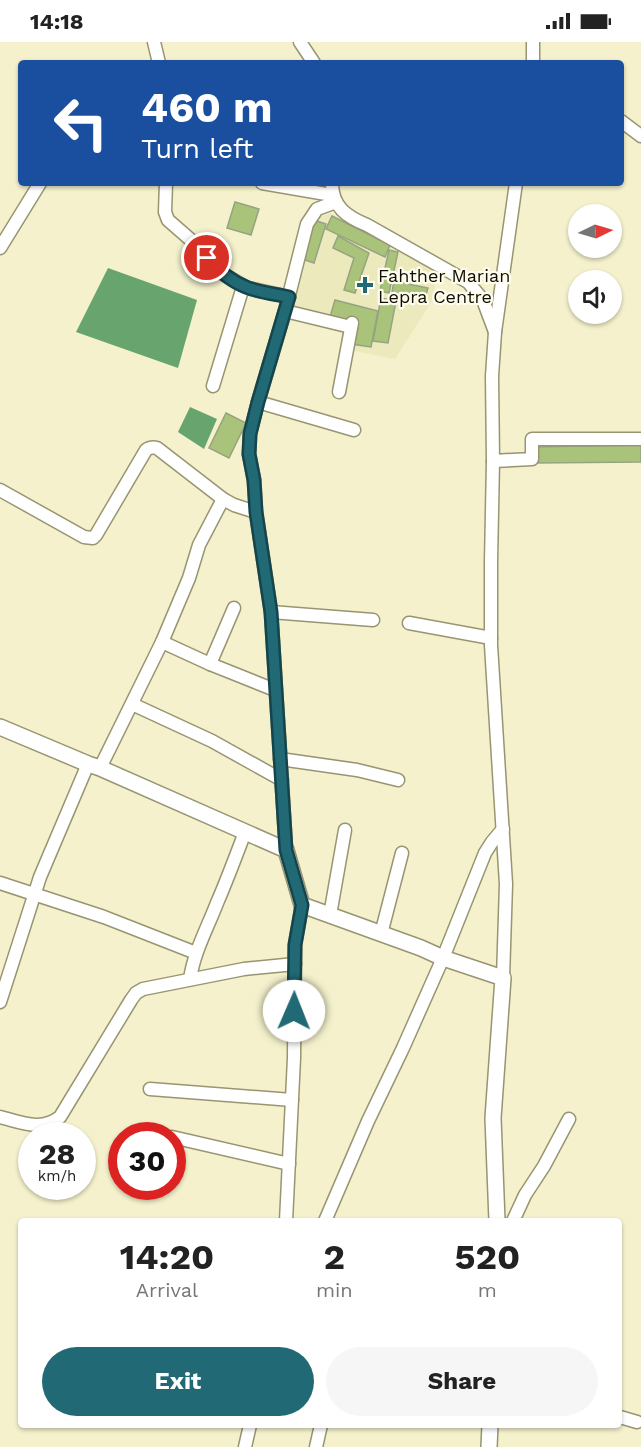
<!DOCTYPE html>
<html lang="en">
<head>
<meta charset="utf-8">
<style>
	:root { --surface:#fff; --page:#f6f6f6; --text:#222; --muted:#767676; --accent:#216a75 }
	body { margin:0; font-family:"Work Sans",sans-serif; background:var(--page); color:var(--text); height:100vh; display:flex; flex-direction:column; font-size:22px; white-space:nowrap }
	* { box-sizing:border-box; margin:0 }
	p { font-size:20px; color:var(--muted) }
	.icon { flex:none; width:33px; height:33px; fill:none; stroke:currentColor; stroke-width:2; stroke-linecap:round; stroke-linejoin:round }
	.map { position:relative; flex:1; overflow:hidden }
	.details { position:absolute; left:18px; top:1176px; width:604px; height:210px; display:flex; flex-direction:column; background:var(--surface); border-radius:6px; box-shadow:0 2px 4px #0004 }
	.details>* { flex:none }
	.banner { position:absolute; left:18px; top:18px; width:606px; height:126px; border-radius:6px; box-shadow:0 2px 4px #0004; background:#1a4fa0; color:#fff; overflow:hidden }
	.needle { width:39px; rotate:85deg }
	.buttons { position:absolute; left:568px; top:162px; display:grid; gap:12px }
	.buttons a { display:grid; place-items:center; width:54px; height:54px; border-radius:50%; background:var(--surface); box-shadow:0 2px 4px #0004; font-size:30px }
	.speed { position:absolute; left:18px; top:1080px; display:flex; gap:12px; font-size:30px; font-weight:700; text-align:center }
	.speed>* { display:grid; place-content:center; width:78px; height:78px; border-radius:50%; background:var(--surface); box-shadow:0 2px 4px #0004; line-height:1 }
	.speed small { font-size:15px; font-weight:400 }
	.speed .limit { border:9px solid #d22; background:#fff; color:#111 }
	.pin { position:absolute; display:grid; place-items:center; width:51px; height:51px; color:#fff; margin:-26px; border:3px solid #fff; border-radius:50%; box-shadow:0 2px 6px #0007 }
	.me { position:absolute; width:66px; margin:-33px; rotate:1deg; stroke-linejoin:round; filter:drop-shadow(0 0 4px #0008) }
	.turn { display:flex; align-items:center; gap:21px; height:126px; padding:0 24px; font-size:27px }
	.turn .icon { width:78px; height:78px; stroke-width:2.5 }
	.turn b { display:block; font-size:42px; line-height:51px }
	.eta { display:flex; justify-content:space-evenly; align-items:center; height:102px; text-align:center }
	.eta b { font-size:36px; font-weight:700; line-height:42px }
	.action { display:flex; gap:12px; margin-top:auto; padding:12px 24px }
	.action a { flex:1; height:69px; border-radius:36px; background:var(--accent); color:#fff; font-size:24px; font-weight:700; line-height:69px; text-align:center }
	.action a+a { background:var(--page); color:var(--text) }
	.status { display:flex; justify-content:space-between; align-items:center; height:42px; padding:0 30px; background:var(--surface); direction:ltr }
	.status svg { height:16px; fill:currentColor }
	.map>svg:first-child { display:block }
	.built { fill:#ece9bc }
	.water { fill:#68a46d }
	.building { fill:#a9c47a; stroke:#96a382; stroke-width:1.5 }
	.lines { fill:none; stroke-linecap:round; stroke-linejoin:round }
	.minor-casing { stroke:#979572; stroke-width:15 }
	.major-casing { stroke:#979572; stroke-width:18 }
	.minor { stroke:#fff; stroke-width:12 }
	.major { stroke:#fff; stroke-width:15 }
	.route-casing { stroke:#15454c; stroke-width:15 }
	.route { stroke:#216a75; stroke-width:10 }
	.poi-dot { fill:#216a75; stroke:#fefdee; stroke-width:2 }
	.labels { text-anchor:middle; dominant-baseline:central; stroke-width:4.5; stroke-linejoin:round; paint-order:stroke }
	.poi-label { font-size:18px; fill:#100e03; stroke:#fefdee; text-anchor:start }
</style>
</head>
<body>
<div class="status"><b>14:18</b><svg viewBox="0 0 49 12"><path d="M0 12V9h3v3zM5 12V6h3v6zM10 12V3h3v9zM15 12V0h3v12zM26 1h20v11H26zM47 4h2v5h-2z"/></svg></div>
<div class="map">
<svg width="641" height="1405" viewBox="0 0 641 1405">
	<rect width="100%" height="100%" fill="#f4f1cc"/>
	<polygon class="built" points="330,171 438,227 432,259 395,317 345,307 349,282 288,267 313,177"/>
	<g class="water">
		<polygon points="108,226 197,258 178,326 76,290"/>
		<polygon points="190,365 217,377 204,407 178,390"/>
	</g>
	<g class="building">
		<polygon points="235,160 259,167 251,193 227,186"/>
		<polygon points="332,174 390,203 385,215 326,187"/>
		<polygon points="314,178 326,182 314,221 302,217"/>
		<polygon points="338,194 369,211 355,251 344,248 354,216 333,206"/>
		<polygon points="389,208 398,210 389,251 380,249"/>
		<polygon points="394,239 428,246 425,256 392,250"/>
		<polygon points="381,256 396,259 388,301 373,299"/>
		<polygon points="335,258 378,269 371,305 351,302 355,281 330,275"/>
		<polygon points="226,371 246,381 229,416 209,406"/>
		<polygon points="641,403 641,420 535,421 534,405"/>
	</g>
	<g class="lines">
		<g class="minor-casing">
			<g id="minor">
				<polyline points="154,0 159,21"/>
				<polyline points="300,0 314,21"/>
				<polyline points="533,21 533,0"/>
				<polyline points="621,79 641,94"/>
				<polyline points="166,141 165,170 168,178 192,199 215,226 225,233 247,246"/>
				<polyline points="262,141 332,153"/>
				<path d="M332,141C332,165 347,175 367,183L468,240L483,258L495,290"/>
				<polyline points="0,206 40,141"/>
				<polyline points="285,269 351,285"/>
				<polyline points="213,344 242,248 247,246 253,247 289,255"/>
				<polyline points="339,350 352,281"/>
				<polyline points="258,360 354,388"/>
				<polyline points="493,419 532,417 532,397 641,397"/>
				<path d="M0,448L84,495L93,496L96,493L146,408C150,405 153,405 157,406L223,457L234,463L256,470"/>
				<polyline points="271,570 373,578"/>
				<polyline points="409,581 491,596"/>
				<polyline points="162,600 210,622 275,648"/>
				<polyline points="210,622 234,566"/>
				<polyline points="132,662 212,699 282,738"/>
				<polyline points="280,717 357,728 398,738"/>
				<polyline points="100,726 162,600 189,536 199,503 223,457"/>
				<polyline points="286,808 271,570 256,470 254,438 249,412 250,391 258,360 285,269 307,182 317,167 336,160"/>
				<polyline points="0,841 104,875 196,911"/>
				<polyline points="330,873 345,788"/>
				<polyline points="381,892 402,811"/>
				<polyline points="503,936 506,842 491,603 491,520 493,419 492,334 495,290 516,141"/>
				<path d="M190,937C194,910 207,887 217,861C227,838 236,814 245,790"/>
				<polyline points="0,960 40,835 88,722"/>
				<polyline points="150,1047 292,1058"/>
				<path d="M0,1075C21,1080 41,1090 60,1075L131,958L136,951L143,947L244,927L295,922"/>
				<polyline points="149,1090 165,1094"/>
				<polyline points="172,1095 289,1122"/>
				<polyline points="286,1179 294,1016 295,902 302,863"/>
				<polyline points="325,1179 368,1079 403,1006 443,916 485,811 492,800 503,787"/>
				<polyline points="513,1179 525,1153 544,1124 569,1077"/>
				<polyline points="620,1375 637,1380"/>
				<polyline points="245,1405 250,1383"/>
				<polyline points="316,1405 321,1383"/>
			</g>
		</g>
		<g class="major-casing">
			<g id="major">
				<polyline points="0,685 88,722 100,726 286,808 302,863 421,906 443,916 503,936 493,1076 497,1179"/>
				<polyline points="489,1405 490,1383"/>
			</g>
		</g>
		<use href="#minor" class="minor"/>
		<use href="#major" class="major"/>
	</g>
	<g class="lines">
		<g class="route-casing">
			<path id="route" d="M207,216C218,228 230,239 246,245C257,250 276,252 289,255L258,360L250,392L249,412L254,438L256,470L271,570L286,808L302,863L295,903L294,969"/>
		</g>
		<use href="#route" class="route"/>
	</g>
	<path class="poi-dot" d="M362 234h6v6h6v6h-6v6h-6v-6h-6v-6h6z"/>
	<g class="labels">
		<g class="poi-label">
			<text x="378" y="233">Fahther Marian<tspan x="378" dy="21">Lepra Centre</tspan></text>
		</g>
	</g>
</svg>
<div class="buttons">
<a><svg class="needle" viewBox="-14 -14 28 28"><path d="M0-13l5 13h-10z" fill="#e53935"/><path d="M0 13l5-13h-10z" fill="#767676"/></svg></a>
<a><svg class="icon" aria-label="sound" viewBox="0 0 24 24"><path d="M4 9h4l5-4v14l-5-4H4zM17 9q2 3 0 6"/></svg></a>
</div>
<div class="speed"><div>28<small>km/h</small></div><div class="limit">30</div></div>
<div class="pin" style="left:207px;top:216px;background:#d93025"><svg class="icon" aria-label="arrive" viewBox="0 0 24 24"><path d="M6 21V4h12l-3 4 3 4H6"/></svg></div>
<svg class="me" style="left:294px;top:969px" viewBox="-20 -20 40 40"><circle r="19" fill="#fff"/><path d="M0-13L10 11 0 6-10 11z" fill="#216a75"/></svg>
<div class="banner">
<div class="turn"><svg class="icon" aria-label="left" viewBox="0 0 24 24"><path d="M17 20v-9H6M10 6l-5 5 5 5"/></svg><div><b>460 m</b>Turn left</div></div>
</div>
<section class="details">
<div class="eta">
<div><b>14:20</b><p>Arrival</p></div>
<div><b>2</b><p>min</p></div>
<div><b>520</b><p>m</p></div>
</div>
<div class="action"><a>Exit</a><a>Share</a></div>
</section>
</div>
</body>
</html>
